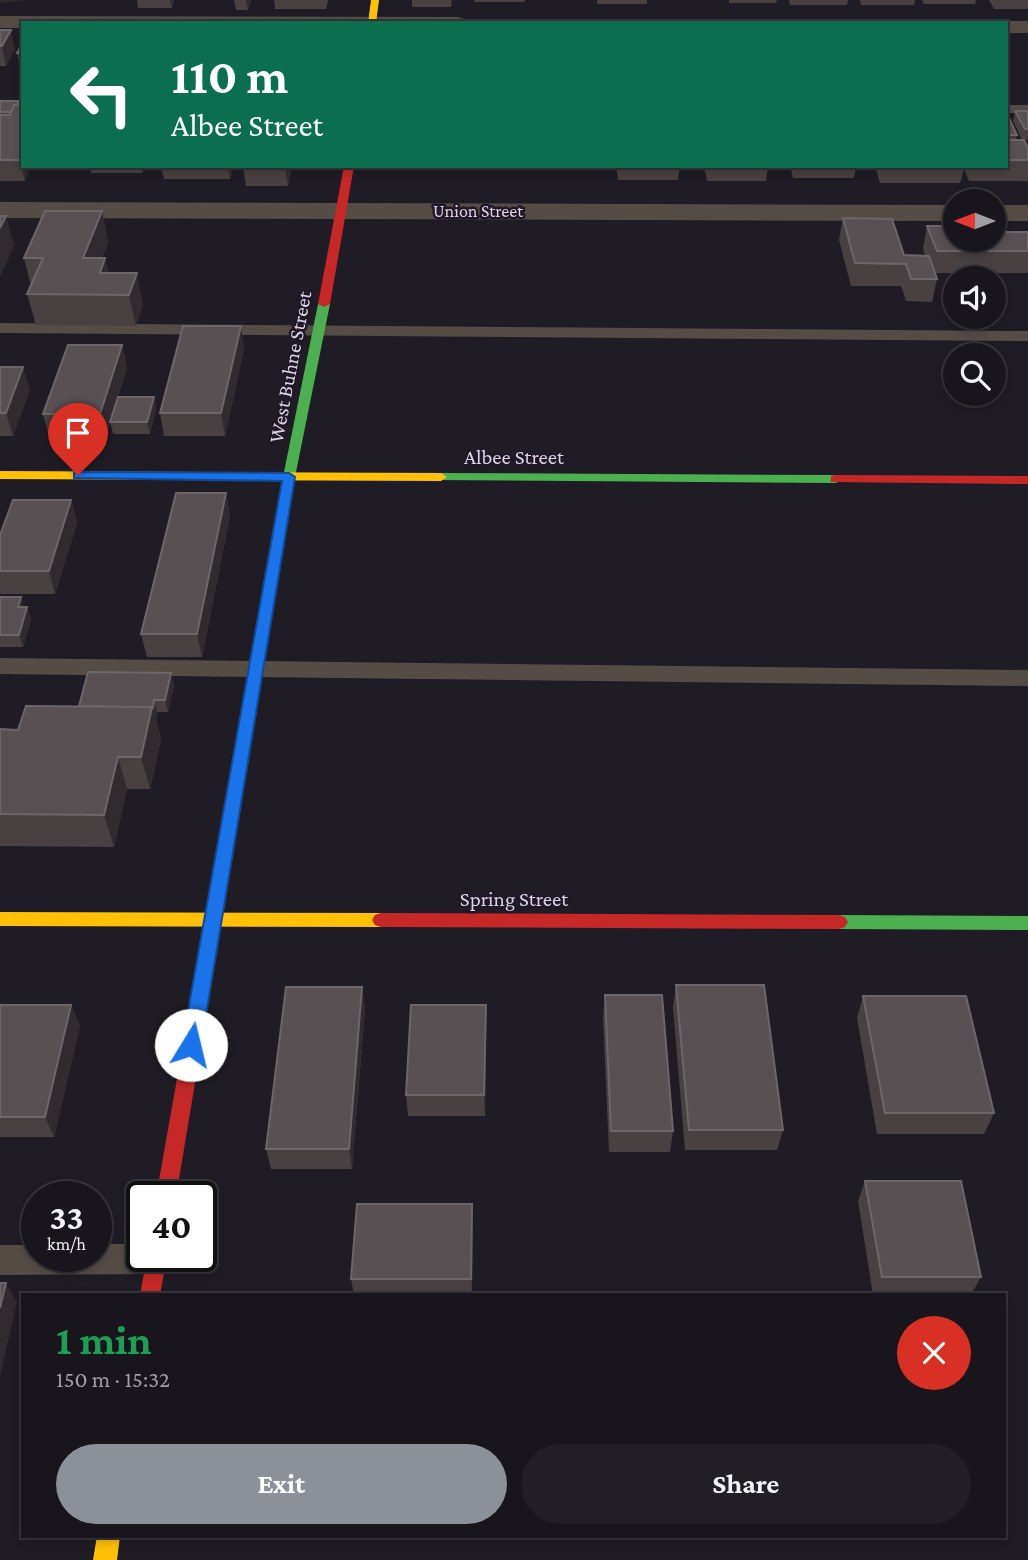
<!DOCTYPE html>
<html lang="en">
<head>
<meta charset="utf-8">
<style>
	:root { --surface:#18151c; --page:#211e25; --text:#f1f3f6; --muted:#9f9fa3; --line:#36343b; --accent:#8c9099 }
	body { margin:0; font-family:"Crimson Pro",serif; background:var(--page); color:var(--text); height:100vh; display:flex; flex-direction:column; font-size:26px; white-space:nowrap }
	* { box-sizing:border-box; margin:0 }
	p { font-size:23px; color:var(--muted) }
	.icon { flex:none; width:38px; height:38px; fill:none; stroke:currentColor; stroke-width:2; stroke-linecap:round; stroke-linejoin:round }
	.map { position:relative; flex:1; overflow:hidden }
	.details { position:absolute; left:21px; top:1293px; width:985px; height:245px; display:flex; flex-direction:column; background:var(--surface); border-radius:0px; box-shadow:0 4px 10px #0003,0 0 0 2px var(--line) }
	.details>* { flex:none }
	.banner { position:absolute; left:21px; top:21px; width:987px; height:147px; border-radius:0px; box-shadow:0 4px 10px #0003,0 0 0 2px var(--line); background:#0b6e4f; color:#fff; overflow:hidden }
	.needle { width:46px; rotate:270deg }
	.controls { position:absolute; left:943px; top:189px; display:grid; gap:14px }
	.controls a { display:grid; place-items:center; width:63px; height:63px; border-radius:50%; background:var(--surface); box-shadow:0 4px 10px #0003,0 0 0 2px var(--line); font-size:35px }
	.speed { position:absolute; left:21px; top:1181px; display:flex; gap:14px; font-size:35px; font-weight:700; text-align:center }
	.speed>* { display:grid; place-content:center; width:91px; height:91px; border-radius:50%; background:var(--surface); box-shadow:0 4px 10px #0003,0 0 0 2px var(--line); line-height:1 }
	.speed small { font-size:18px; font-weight:400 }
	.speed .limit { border:4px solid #111; border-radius:10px; background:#fff; color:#111 }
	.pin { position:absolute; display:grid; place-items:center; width:60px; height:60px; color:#fff; margin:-72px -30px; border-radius:50% 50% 50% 0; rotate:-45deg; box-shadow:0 0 7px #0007 }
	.pin .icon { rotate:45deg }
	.me { position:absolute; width:77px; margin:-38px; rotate:9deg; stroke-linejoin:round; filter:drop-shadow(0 0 5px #0008) }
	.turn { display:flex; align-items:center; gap:24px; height:147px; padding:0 35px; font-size:32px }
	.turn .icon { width:91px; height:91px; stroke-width:2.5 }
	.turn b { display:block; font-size:49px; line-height:60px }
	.round { display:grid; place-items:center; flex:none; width:74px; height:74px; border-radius:37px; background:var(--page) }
	.head { display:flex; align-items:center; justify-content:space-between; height:119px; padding:0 35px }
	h1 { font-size:42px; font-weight:700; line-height:52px; color:#1e9e55 }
	.button { display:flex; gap:14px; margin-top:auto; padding:14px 35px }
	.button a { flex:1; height:80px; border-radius:42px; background:var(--accent); color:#fff; font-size:28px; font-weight:700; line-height:80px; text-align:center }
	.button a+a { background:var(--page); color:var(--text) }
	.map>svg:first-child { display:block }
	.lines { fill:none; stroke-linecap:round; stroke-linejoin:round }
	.lane { fill:#554c46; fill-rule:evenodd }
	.street { fill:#554c46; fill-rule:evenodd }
	.fast { fill:#4caf50; fill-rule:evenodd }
	.slow { fill:#ffc107; fill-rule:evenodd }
	.jam { fill:#c62828; fill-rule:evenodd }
	.wall { fill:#484041 }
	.shaded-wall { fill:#312b2f }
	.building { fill:#585052; stroke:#6c6569; stroke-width:2 }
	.route { fill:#1a73e8; stroke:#114b97; stroke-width:2 }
	.labels { text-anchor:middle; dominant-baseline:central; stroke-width:5; stroke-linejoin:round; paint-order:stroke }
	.far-street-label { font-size:18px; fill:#dad5e1; stroke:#201829 }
	.street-label { font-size:21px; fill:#dad5e1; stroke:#201829 }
</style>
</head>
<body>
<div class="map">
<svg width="1028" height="1560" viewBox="0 0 1028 1560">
	<rect width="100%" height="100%" fill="#201c25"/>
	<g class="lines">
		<g class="lane">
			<rect x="1006" y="105" width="22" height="8"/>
			<polygon points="0,323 1028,331 1028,341 0,333"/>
			<polygon points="0,658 1028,670 1028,686 0,674"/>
			<polygon points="96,1244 142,1244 142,1256 171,1256 172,1259 167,1270 156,1274 0,1275 0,1245 37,1245 37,1256 96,1256"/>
		</g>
		<g class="street">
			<polygon points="0,16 458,17 465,19 468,23 23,23 23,28 0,28"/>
			<polygon points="1006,21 1028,21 1028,33 1006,33 1006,23 998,23"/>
			<polygon points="0,202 956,205 956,221 0,218"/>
			<rect x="994" y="205" width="34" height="16"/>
		</g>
		<g class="fast">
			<polygon points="324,301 330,304 295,477 236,837 234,841 222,841 220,837 283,477 318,304"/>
			<polygon points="441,473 836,475 842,479 836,483 436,480 435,477"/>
			<polygon points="839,915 1028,916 1028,930 839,929 833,927 830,922 833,917"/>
		</g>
		<g class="slow">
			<polygon points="371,0 379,0 376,23 368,23"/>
			<polygon points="0,471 441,473 447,477 441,481 0,479"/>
			<polygon points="0,912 381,913 387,915 390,920 387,925 381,927 0,926"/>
			<polygon points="97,1536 120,1536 117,1560 93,1560"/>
		</g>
		<g class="jam">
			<polygon points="344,166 354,166 330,304 324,307 318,304"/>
			<polygon points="836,475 1028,476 1028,484 831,482 831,476"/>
			<polygon points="228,831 234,833 236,837 176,1197 156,1197 220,837 222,833"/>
			<polygon points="381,913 839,915 845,917 848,922 845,927 839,929 381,927 375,925 372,920 375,915"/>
			<polygon points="147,1256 167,1256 160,1295 140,1295"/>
		</g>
	</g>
	<g class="wall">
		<polygon points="137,0 174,0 172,8 138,8"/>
		<polygon points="234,0 251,0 248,10 236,10"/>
		<polygon points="274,0 328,0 326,9 275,9"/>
		<polygon points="412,0 452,0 451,7 412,7"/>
		<rect x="474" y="0" width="51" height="2"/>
		<rect x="597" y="0" width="50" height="4"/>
		<polygon points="729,0 777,0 776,3 729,3"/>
		<polygon points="789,0 848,0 847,5 790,5"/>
		<polygon points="860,0 915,0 914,5 861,5"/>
		<polygon points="922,0 976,0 975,4 924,4"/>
		<polygon points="989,0 1028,0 1028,9 994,9"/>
		<polygon points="0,30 15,49 6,66 0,66"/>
		<polygon points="23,42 23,73 22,73 17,53"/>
		<polygon points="1006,52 1010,59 1007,70 1006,70"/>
		<polygon points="0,101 19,101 25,181 0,181"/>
		<polygon points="1015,111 1028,111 1028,140 1024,140 1028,148 1028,181 969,181 964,169 960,183 880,183 875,166 1006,166 1006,118 1017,135 1016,140 1022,140 1013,121"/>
		<polygon points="90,166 144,166 142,173 91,173"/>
		<polygon points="161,166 234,166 230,179 164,179"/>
		<polygon points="243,166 292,166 288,186 246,186"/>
		<polygon points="616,166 680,166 678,180 618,180"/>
		<polygon points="704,166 768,166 766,181 707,181"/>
		<polygon points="790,166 856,166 854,178 793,178"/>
		<polygon points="102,211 108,242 102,258 105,258 108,273 143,304 136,326 36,325 27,294 31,286 24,258"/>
		<polygon points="843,218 904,255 925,256 923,248 927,226 994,232 1028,232 1028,273 935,273 937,279 932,302 906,301 901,286 851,286 839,240"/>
		<polygon points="122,345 127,368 118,397 154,397 156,409 150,434 113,434 110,422 106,437 49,437 43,414"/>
		<polygon points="244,349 225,436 164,436 160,413"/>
		<polygon points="0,367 30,390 13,436 0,436"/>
		<polygon points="226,493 230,516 202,657 147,657 141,634"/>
		<polygon points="71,500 77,523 55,594 0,594 0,535"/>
		<polygon points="0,597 24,607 27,607 31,619 23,647 0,647"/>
		<polygon points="171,673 174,685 168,712 157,712 156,720 161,739 150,789 127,789 114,847 0,846 0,729 18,730"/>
		<polygon points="676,985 783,1130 777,1150 685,1150 673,1007"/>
		<polygon points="362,987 365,1009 352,1169 271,1169 266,1149"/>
		<polygon points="605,995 673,1131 670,1152 609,1152 603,1017"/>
		<polygon points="863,996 994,1113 984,1134 877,1134 857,1018"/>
		<polygon points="0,1005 71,1005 80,1026 54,1137 0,1137"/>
		<polygon points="486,1026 485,1116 408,1116 406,1095"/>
		<polygon points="865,1181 981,1277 971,1295 873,1295 858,1201"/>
		<polygon points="473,1224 472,1295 354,1295 351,1279"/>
	</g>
	<g class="shaded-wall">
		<polygon points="0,0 25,0 0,3"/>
		<polygon points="170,0 174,0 172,8"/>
		<polygon points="246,0 251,0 248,10"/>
		<polygon points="11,30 15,49 6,66 2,46"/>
		<polygon points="23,152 23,166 31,166 25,181 19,160"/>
		<polygon points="228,166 234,166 230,179"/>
		<polygon points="285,166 292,166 288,186"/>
		<polygon points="102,211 108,242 90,289 83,258"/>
		<polygon points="6,216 14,246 0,277 0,228"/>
		<polygon points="105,258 112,289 100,273"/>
		<polygon points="137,273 143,304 136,326 129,295"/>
		<polygon points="241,326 244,349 225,436 221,413"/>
		<polygon points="122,345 127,368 106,437 100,414"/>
		<polygon points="23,367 30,390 13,436 6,413"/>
		<polygon points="154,397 156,409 150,434 147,422"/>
		<polygon points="226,493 230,516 202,657 197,634"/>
		<polygon points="71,500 77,523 55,594 49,571"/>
		<polygon points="21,597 25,609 18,607"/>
		<polygon points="27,607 31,619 23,647 19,635"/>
		<polygon points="171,673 174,685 168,712 165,700"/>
		<polygon points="154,700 157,712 156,720 161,739 150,789 141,757"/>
		<polygon points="118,757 127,789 114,847 104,815"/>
		<polygon points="362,987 365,1009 352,1169 349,1149"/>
		<polygon points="71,1005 80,1026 54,1137 45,1117"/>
		<polygon points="486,1005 486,1026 485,1116 484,1095"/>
		<polygon points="472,1204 473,1224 471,1295 471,1279"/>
		<polygon points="6,1283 17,1302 0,1377 0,1308"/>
	</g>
	<g class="building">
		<polygon points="0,30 11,30 2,46 0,46"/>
		<polygon points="23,42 23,53 17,53"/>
		<polygon points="0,101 19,101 17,105 14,105 11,112 0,112"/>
		<polygon points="14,105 23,105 23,152 19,160 0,160 0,115 10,115"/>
		<polygon points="1015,111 1028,111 1028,129 1025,129"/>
		<polygon points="1006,118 1009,118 1017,135 1006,135"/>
		<polygon points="1006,140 1024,140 1028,148 1028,160 1006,160"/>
		<polygon points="45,211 102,211 83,258 105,258 100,273 137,273 129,295 27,294 43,258 24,258"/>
		<polygon points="0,216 6,216 0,228"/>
		<polygon points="843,218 892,219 904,255 929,256 937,279 911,279 906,264 855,263"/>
		<polygon points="927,226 956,226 956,240 994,240 994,231 994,232 1028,232 1028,251 937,251"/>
		<polygon points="183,326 241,326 221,413 160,413"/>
		<polygon points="68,345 122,345 100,414 43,414"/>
		<polygon points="0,367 23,367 6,413 0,413"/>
		<polygon points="118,397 154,397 147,422 110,422"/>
		<polygon points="176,493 226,493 197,634 141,634"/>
		<polygon points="13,500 71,500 49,571 0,571 0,535"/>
		<polygon points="0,597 21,597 18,607 27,607 19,635 0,635"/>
		<polygon points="88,672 171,673 165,700 154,700 153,708 79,706"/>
		<polygon points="26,706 152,707 141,757 118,757 104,815 0,814 0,729 18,730"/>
		<polygon points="676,985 764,985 783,1130 689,1130"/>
		<polygon points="286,987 362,987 349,1149 266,1149"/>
		<polygon points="605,995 662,995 673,1131 611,1131"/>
		<polygon points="863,996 966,996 994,1113 885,1113"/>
		<polygon points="0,1005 71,1005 45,1117 0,1117"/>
		<polygon points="411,1005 486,1005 484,1095 406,1095"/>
		<polygon points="865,1181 961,1181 981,1277 882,1277"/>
		<polygon points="357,1204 472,1204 471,1279 351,1279"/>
		<polygon points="0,1283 6,1283 0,1308"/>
	</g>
	<polygon class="route" points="78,472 289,473 295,477 201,1045 198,1051 191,1053 185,1051 182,1045 282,481 74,478 74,473"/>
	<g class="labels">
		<g class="far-street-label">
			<text x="478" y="211">Union Street</text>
		</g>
		<g class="street-label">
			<text transform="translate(290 367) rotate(-79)">West Buhne Street</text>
			<text x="514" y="457">Albee Street</text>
			<text x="514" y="899">Spring Street</text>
		</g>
	</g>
</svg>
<div class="controls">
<a><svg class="needle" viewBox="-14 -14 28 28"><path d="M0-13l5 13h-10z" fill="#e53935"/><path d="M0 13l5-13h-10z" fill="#9f9fa3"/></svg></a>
<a><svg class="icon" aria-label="sound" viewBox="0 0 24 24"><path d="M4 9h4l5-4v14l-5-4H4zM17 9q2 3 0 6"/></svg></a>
<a><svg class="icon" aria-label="search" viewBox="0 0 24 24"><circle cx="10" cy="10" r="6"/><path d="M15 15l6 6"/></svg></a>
</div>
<div class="speed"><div>33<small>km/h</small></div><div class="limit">40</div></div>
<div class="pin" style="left:78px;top:475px;background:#d93025"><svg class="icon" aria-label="arrive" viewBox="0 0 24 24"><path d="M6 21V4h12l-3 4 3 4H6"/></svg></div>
<svg class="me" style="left:191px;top:1045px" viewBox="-20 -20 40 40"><circle r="19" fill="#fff"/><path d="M0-13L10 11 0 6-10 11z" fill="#1a73e8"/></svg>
<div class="banner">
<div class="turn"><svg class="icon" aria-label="left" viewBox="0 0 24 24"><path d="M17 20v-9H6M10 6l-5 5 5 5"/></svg><div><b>110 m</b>Albee Street</div></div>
</div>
<section class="details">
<div class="head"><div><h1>1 min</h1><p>150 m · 15:32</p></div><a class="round" style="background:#d93025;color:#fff"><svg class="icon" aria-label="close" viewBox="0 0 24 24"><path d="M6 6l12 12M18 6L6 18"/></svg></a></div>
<div class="button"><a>Exit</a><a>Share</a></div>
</section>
</div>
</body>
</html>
